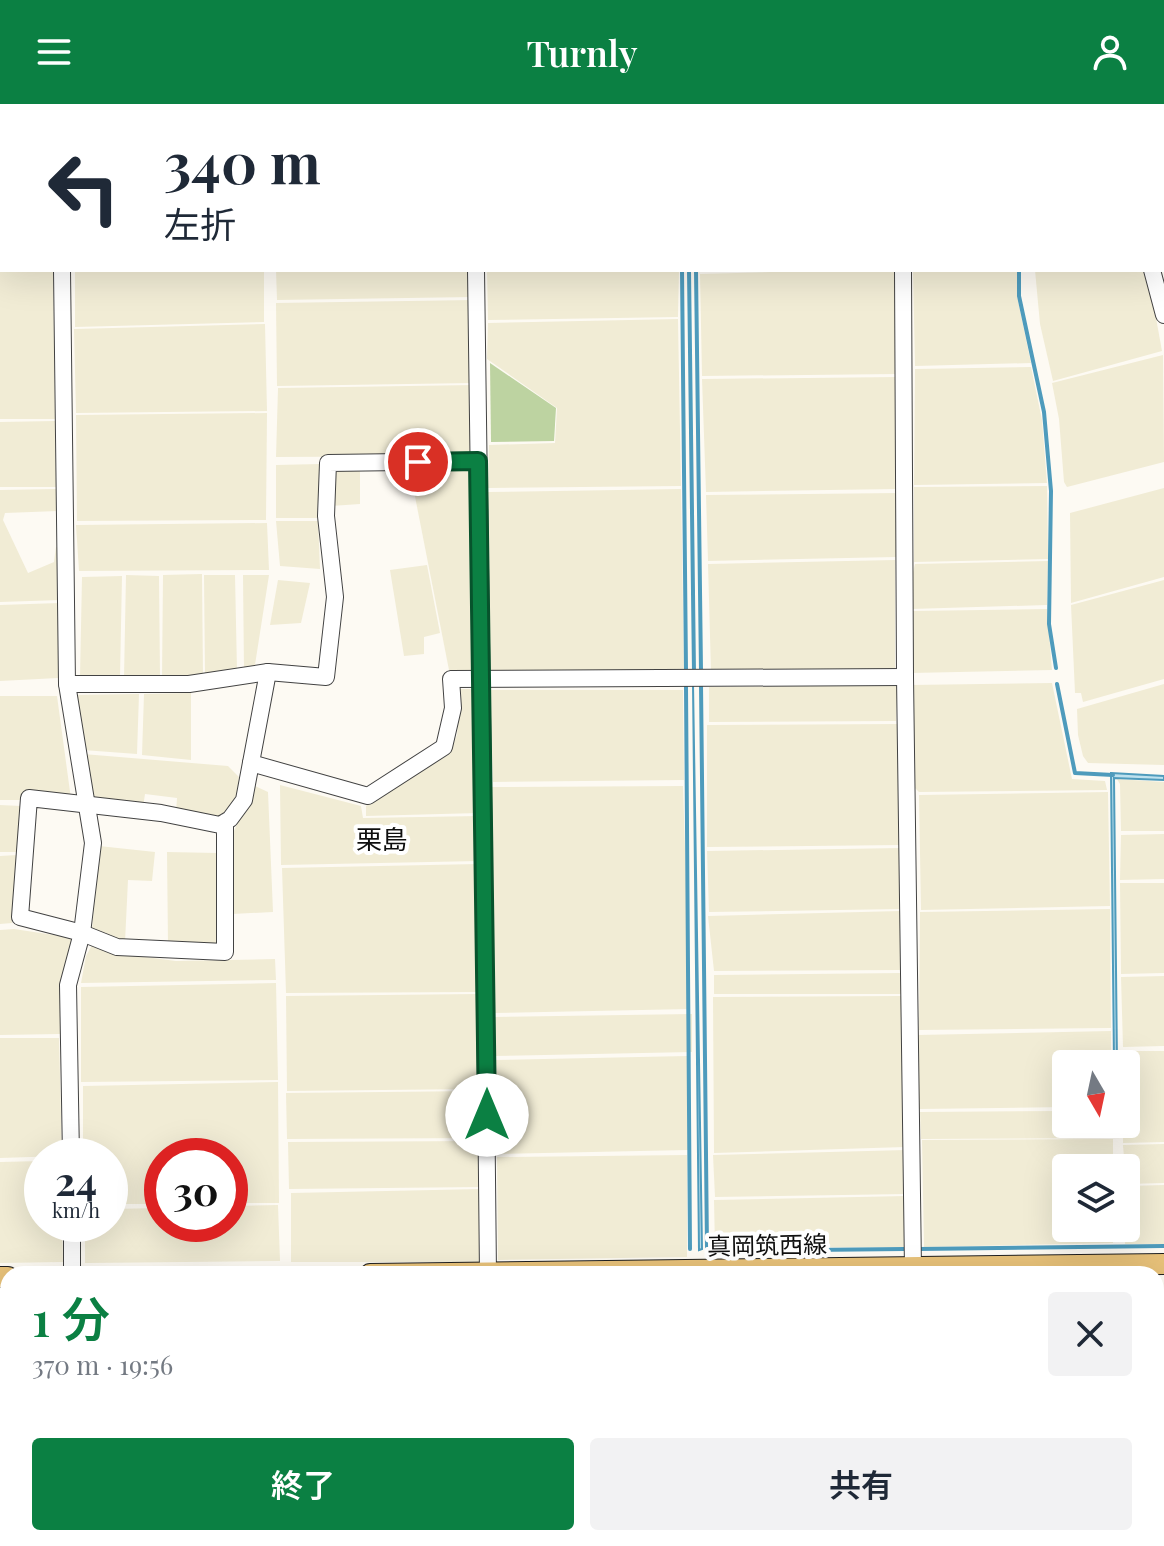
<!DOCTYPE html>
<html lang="ja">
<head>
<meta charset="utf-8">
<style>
	:root { --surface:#fff; --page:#f2f2f3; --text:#1f2937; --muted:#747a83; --accent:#0b8043 }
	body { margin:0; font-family:"Playfair Display","Noto Sans JP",serif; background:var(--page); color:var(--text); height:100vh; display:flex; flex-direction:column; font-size:30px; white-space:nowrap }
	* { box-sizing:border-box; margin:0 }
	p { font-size:26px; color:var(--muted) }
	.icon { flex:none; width:44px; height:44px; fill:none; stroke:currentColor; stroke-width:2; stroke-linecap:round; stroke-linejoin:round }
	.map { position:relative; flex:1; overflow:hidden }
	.sheet { position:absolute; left:0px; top:1162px; width:1164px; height:280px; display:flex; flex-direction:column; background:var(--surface); border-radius:24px 24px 0 0; box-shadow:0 8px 32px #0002 }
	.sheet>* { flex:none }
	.hud { position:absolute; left:0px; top:0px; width:1164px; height:168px; box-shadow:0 8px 32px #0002; background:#fff; color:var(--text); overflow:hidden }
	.needle { width:52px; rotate:171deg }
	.tools { position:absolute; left:1052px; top:946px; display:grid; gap:16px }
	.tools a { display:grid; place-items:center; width:88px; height:88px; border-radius:8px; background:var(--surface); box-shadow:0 8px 32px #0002; font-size:40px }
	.speed { position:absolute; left:24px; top:1034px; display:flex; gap:16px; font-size:40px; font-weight:700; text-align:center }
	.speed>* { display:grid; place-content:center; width:104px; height:104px; border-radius:50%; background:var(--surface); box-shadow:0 8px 32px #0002; line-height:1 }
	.speed small { font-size:20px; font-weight:400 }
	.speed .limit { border:12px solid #d22; background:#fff; color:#111 }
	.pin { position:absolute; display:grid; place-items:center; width:68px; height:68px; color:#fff; margin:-34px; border:4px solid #fff; border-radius:50%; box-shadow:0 2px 8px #0007 }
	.me { position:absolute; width:88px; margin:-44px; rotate:0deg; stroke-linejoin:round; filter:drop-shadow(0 0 6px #0008) }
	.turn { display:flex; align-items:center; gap:28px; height:168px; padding:0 32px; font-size:36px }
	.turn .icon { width:104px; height:104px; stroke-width:2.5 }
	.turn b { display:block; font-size:56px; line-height:68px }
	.round { display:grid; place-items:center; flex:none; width:84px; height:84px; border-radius:8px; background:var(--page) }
	.head { display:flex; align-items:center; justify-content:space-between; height:136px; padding:0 32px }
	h1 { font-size:48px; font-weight:600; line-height:60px; color:var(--accent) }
	.primary-button { display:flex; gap:16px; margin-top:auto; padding:16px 32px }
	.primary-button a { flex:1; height:92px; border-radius:8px; background:var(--accent); color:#fff; font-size:32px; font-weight:600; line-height:92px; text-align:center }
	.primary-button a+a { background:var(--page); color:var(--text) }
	header { display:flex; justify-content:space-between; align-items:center; height:104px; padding:0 32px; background:var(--accent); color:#fff; font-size:36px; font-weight:600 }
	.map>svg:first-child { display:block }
	.farmland { fill:#f1ecd5 }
	.forest { fill:#bdd3a1 }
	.water { fill:#bee1ee; stroke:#4e9bbc; stroke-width:2 }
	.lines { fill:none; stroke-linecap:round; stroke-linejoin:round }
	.stream { stroke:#4e9bbc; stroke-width:4 }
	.minor-casing { stroke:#424242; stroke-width:18 }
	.major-casing { stroke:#202020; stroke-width:22 }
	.minor { stroke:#fff; stroke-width:16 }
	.major { stroke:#e7c179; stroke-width:20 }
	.route-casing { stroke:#07532c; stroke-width:20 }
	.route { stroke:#0b8043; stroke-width:14 }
	.labels { text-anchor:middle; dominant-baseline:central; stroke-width:8; stroke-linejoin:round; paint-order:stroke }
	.street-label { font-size:24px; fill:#0f0f0f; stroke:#fff }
	.neighbourhood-label { font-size:26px; fill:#0f0f0f; stroke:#fff }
</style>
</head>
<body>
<header><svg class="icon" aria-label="menu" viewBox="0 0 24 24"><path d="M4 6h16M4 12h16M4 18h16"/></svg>Turnly<svg class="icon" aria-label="person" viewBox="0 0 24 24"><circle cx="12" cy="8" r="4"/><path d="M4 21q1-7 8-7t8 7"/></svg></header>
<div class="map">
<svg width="1164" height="1442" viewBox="0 0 1164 1442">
	<rect width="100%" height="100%" fill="#fdfaf3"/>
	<g class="farmland">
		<polygon points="0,149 2,166 53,166 55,315 0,315"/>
		<polygon points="75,166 264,166 264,218 75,223"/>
		<polygon points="276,166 471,166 472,193 277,196"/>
		<polygon points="487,166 679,166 678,213 488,216"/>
		<polygon points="840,166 897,166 897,270 702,272 700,170"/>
		<polygon points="913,166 1017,166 1017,192 1031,259 915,262"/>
		<polygon points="1035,166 1143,166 1156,214 1162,247 1053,277 1040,220"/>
		<polygon points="473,196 473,279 277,282 276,199"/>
		<polygon points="678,215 681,382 488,384 489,341 555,339 557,304 487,255 488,219"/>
		<polygon points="265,220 267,307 76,309 74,225"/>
		<polygon points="1163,251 1164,358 1067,383 1064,378 1059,315 1052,279"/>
		<polygon points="1031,263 1042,316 1047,379 914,381 915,265"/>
		<polygon points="897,273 896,385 706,388 702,275"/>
		<polygon points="474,281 474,352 276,353 278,284"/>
		<polygon points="267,309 266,416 77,417 76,311"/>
		<polygon points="55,317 56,383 0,383 0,318"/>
		<polygon points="320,360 317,414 276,414 276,361"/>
		<polygon points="343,365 360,366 360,400 331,402 335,367"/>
		<polygon points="472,366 473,569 449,566 410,367"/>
		<polygon points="1047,382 1048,455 914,458 914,383"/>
		<polygon points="1164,384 1164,473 1071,499 1070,409"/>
		<polygon points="56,385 58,407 5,409 3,416 28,469 54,458 56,443 59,444 61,496 0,498 0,386"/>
		<polygon points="681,385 684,569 490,572 488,388"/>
		<polygon points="897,389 896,453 708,457 706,391"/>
		<polygon points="276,417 318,417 320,465 280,462"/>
		<polygon points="267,419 269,466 79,467 76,421"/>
		<polygon points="895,456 895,567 711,568 708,460"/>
		<polygon points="1048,457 1047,501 911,505 911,476 915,460"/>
		<polygon points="427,461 440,529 424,533 424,550 404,552 390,466"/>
		<polygon points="202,470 203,573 162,575 163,471"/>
		<polygon points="126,471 159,472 160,574 124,574"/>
		<polygon points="204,471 235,471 237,567 205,572"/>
		<polygon points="243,471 269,471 254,567 244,567"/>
		<polygon points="122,472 120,573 80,573 82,473"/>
		<polygon points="278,476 310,479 301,519 270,521"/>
		<polygon points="1164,476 1164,575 1083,598 1081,589 1075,589 1071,501"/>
		<polygon points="59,499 58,574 0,577 0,501"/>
		<polygon points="1047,505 1052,566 911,569 911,507"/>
		<polygon points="1052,579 1072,675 1105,677 1107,686 919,688 914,683 910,581"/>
		<polygon points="1164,580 1164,661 1088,659 1083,652 1078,631 1077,605"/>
		<polygon points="897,581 896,617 709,618 709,583"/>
		<polygon points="460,585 475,585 479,709 366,712 366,702 448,651 457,631"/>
		<polygon points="490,586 683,586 684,676 493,678"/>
		<polygon points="191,589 191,656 142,651 144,590"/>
		<polygon points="139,590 137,650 83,646 76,591"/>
		<polygon points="0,592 57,592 71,695 21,690 20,696 0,696"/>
		<polygon points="898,620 901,741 707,743 707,621"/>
		<polygon points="83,650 228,662 239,673 237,690 226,709 217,715 176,708 177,694 145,690 143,703 92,696"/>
		<polygon points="1117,675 1164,678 1164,727 1121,727 1120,680"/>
		<polygon points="280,681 361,702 363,714 479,712 479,757 281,761"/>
		<polygon points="255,682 268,688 273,808 232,810 232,731"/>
		<polygon points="683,682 690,905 494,909 492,683"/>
		<polygon points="1108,688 1110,802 921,806 919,691"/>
		<polygon points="0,701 21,702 17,748 0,748"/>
		<polygon points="1164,730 1164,775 1120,776 1121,731"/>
		<polygon points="99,742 155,748 152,777 128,776 125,838 92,826"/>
		<polygon points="901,744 901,805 709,808 707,747"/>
		<polygon points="167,748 217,749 219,841 168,841"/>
		<polygon points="17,751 12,819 0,820 0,752"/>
		<polygon points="478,760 478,888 286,889 282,764"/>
		<polygon points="1120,779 1164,779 1164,869 1121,870"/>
		<polygon points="1110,805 1111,924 919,926 920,808"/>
		<polygon points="901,807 902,866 714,867 708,812"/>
		<polygon points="14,825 74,834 61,881 60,930 0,931 0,826"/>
		<polygon points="92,841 123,850 176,857 275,855 276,876 81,879 86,852"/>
		<polygon points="901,869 901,890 714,890 714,871"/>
		<polygon points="1164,872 1164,942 1123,943 1121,873"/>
		<polygon points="276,879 278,976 81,978 81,883"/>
		<polygon points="478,890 478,985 287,987 286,892"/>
		<polygon points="901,892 905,1043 714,1049 713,893"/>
		<polygon points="692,910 692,948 494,952 494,913"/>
		<polygon points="1111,927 1111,960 1066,960 1066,1003 919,1005 917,931"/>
		<polygon points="0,934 59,934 62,1052 0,1054"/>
		<polygon points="1123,947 1164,947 1164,1038 1123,1039 1123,1020 1126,1020 1126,960 1123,960"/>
		<polygon points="687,952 688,1046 495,1050 493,956"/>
		<polygon points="278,978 279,1099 230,1099 230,1052 162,1052 162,1100 110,1100 110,1052 83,1052 83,982"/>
		<polygon points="479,987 480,1034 287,1035 286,989"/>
		<polygon points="1066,1007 1066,1020 1113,1020 1113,1034 921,1035 920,1008"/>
		<polygon points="1113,1035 1113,1064 1066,1064 1066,1124 1113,1124 1113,1139 924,1143 922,1036"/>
		<polygon points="481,1037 481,1083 289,1085 288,1038"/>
		<polygon points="1164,1040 1164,1079 1126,1080 1123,1041"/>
		<polygon points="906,1046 907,1090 715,1093 713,1051"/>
		<polygon points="687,1051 687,1153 498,1156 497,1053"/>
		<polygon points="42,1057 42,1120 62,1120 63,1158 0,1159 0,1058"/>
		<polygon points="1164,1081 1164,1140 1125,1140 1126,1082"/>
		<polygon points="481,1085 481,1158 291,1158 291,1089"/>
		<polygon points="906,1092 907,1143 715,1144 714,1096"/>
		<polygon points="278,1101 280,1157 85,1159 85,1120 110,1120 110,1105 162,1104 162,1120 230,1120 230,1102"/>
		<polygon points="1156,1187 1164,1187 1164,1442 1125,1442 1125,1434 1156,1434"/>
		<polygon points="0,1205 8,1205 8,1434 67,1434 67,1442 0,1442"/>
		<rect x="290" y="1434" width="192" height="8"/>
		<rect x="502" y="1434" width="200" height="8"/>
		<rect x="715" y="1434" width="192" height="8"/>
		<rect x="923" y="1434" width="187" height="8"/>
	</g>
	<polygon class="forest" points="490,259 556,304 554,337 491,338"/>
	<g class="water">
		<polygon points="688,166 690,166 695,569 693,569"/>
		<polygon points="693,580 702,1145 699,1146"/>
		<polygon points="1111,669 1164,672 1164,676 1114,674 1117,960 1114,960"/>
	</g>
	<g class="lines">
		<g class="stream">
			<polyline points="681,0 681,2"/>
			<polyline points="694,0 694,2"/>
			<polyline points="1036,2 1037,0"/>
			<polyline points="682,166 686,566"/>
			<polyline points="696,166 701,567"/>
			<polyline points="1019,166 1019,192 1044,308 1051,387 1049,520 1056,564"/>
			<polyline points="701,580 707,1144 711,1147 904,1145"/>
			<polyline points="1057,580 1075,669 1113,671"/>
			<polyline points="686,582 690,1145"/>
			<polyline points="919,1145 1164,1142"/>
		</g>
		<g class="minor-casing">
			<g id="minor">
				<polyline points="61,0 61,2"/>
				<polyline points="474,0 474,2"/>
				<polyline points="902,0 902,2"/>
				<polyline points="1105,0 1106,2"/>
				<polyline points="1162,61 1164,61"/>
				<polyline points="62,166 67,580 93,739 82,829 68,881 71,1052"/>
				<path d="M476,166C480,501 486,835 488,1170"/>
				<polyline points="903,166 905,573 913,1164"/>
				<polyline points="1152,166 1164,211"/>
				<polyline points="67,580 189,580 268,568 326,573 335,493 326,412 328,359 478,357"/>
				<polyline points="251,659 368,692 444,643 453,604 451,575 905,573"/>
				<polyline points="225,718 225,848 117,843 82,829 20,813 29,694 161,709 220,721 230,715 244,696 268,568"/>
				<polyline points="72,1120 72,1170"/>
				<polyline points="76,1434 76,1442"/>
				<polyline points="491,1434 491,1442"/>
			</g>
		</g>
		<g class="major-casing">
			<g id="major">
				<polyline points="370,1170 1164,1160"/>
				<polyline points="0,1173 8,1173"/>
			</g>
		</g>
		<use href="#minor" class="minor"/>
		<use href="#major" class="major"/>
	</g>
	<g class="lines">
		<g class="route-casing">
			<polyline id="route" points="418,358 478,357 487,1011"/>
		</g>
		<use href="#route" class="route"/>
	</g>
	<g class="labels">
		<g class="street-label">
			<text transform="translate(767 1140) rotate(-1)">真岡筑西線</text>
		</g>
		<g class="neighbourhood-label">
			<text x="382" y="734">栗島</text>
		</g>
	</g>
</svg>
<div class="tools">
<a><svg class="needle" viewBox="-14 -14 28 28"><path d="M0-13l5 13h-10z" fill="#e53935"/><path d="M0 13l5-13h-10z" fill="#747a83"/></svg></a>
<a><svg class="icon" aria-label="layers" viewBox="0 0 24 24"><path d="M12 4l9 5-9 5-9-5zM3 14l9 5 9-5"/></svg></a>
</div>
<div class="speed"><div>24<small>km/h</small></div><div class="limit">30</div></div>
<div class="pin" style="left:418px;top:358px;background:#d93025"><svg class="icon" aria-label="arrive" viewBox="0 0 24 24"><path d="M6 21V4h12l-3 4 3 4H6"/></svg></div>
<svg class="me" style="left:487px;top:1011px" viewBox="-20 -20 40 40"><circle r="19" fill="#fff"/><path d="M0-13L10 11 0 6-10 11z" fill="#0b8043"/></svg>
<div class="hud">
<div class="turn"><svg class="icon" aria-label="left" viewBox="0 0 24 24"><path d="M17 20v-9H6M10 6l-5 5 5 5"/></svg><div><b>340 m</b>左折</div></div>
</div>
<section class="sheet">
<div class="head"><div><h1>1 分</h1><p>370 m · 19:56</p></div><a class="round"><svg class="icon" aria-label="close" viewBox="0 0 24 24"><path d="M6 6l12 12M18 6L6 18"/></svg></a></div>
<div class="primary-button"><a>終了</a><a>共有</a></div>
</section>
</div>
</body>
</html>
